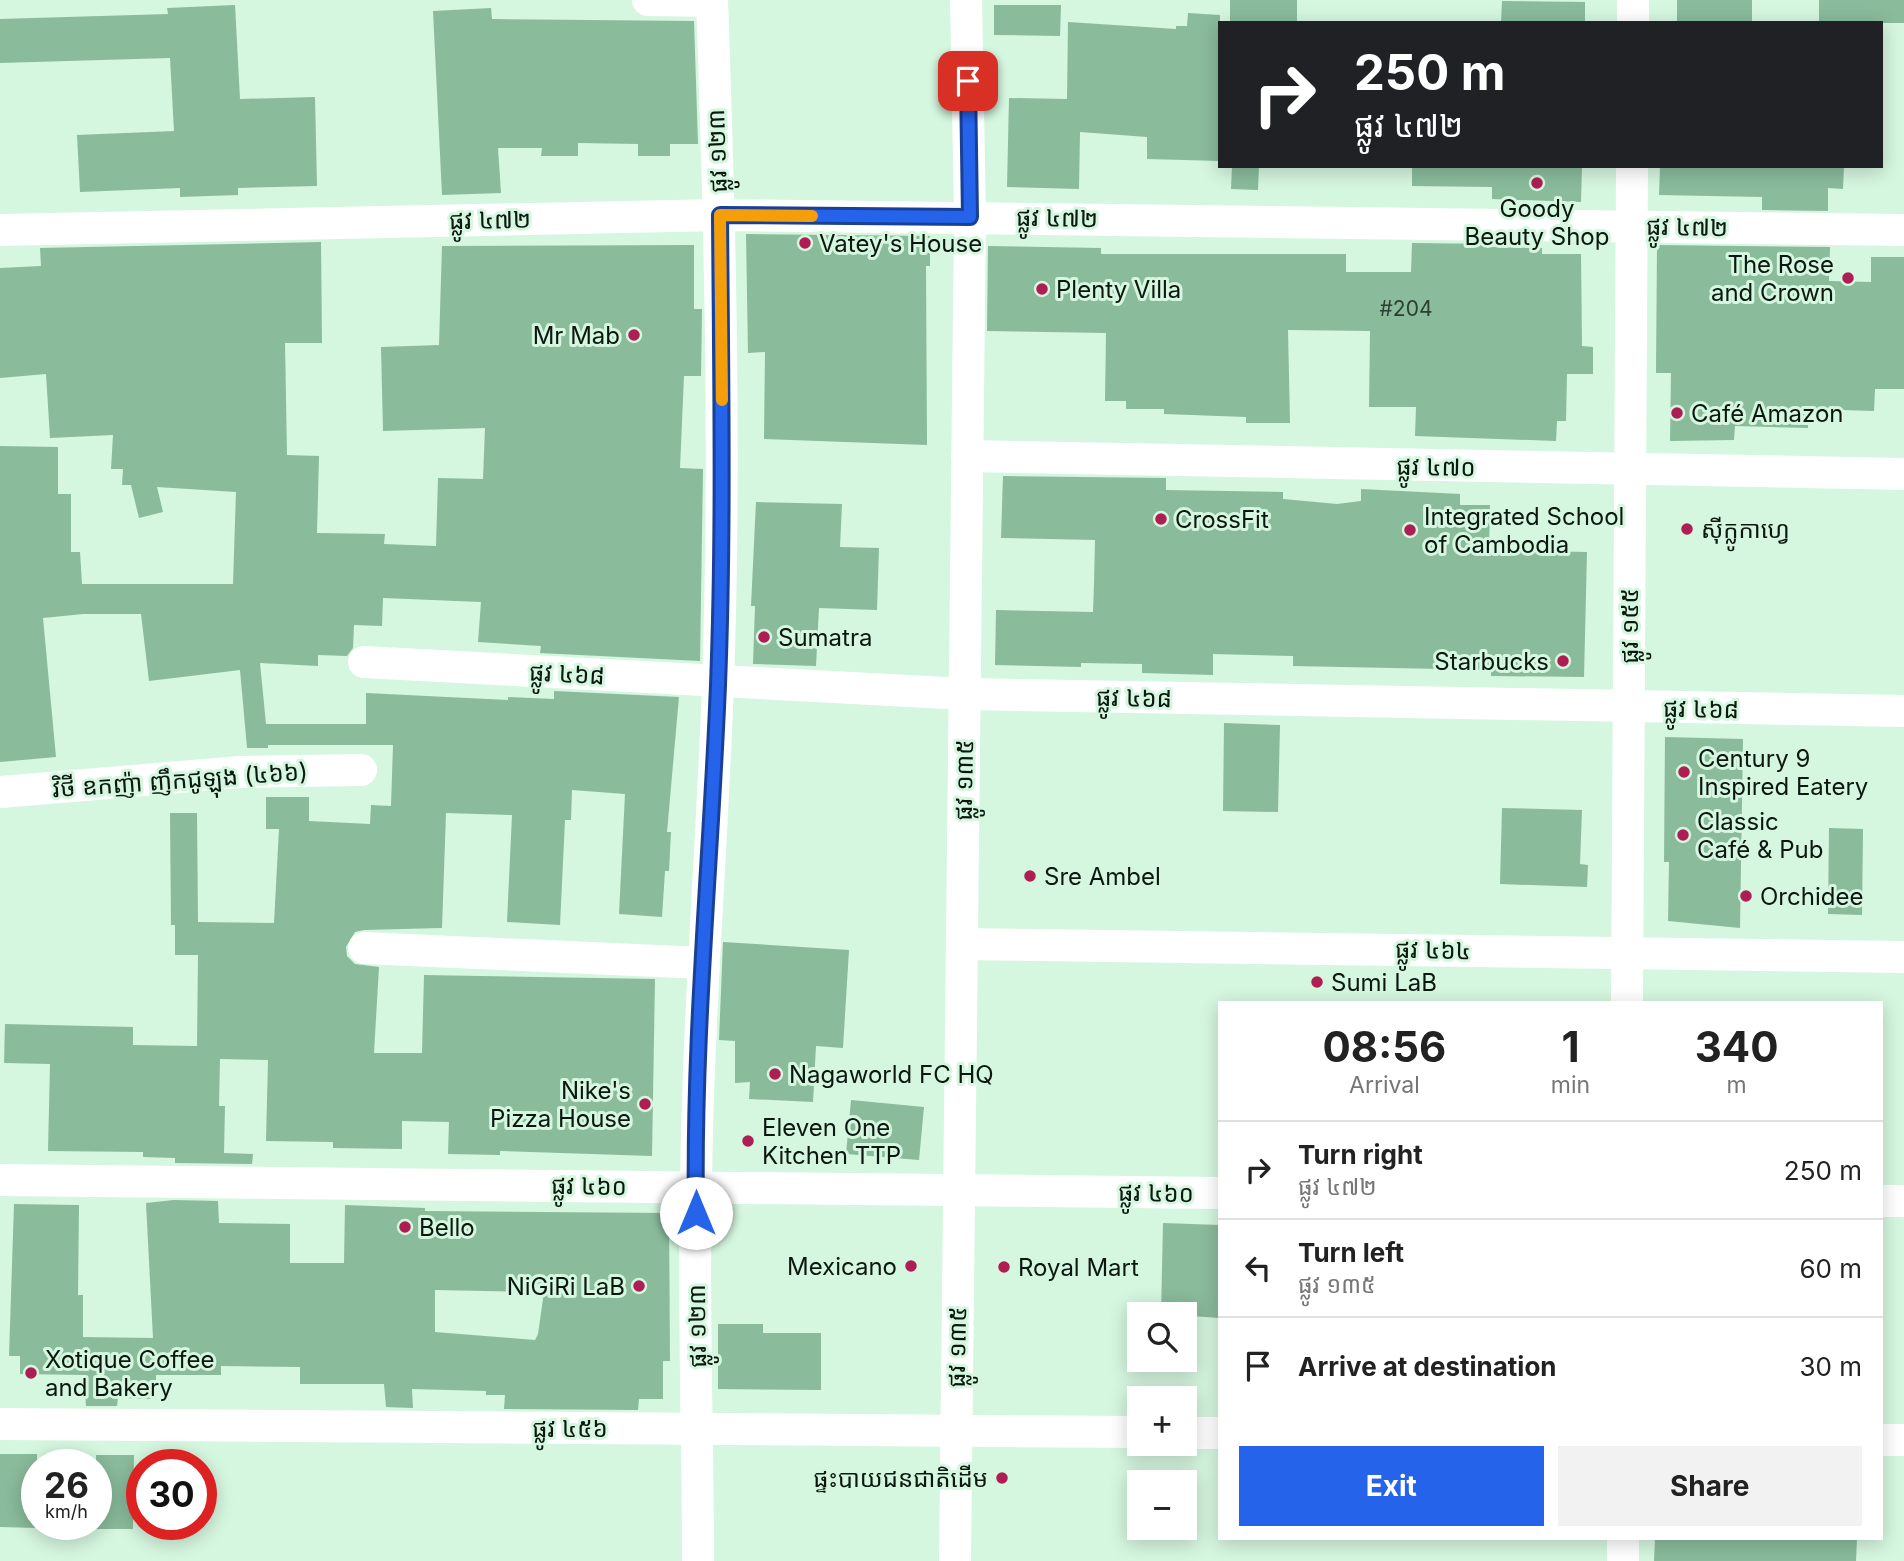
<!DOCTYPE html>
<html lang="en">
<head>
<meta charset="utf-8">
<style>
	:root { --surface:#fff; --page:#f2f2f2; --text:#222; --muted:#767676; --line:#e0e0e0; --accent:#2563eb }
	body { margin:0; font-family:Inter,"Noto Sans Khmer",sans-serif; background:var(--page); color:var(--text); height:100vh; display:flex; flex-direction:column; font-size:26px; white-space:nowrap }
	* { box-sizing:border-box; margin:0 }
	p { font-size:23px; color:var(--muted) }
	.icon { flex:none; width:38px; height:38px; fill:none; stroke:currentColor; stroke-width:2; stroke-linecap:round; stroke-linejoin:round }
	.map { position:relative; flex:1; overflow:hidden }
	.sheet { position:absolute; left:1218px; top:1001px; width:665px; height:539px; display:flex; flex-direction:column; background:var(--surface); border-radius:0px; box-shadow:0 4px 18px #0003 }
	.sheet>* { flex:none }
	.top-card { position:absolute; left:1218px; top:21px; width:665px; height:147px; border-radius:0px; box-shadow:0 4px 18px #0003; background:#202124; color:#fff; overflow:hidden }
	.controls { position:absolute; left:1127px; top:1302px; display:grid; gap:14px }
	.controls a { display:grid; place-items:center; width:70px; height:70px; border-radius:0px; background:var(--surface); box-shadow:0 4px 18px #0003; font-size:35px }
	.speed { position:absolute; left:21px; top:1449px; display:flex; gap:14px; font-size:35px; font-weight:700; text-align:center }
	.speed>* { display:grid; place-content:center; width:91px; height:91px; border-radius:50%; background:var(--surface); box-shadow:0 4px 18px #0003; line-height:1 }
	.speed small { font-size:18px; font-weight:400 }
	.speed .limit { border:10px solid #d22; background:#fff; color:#111 }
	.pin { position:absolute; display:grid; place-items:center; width:60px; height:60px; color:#fff; margin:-30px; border-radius:14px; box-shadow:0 4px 10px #0006 }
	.me { position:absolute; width:77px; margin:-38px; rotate:0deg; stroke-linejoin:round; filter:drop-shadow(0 0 5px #0008) }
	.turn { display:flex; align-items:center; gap:24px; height:147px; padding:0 21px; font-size:32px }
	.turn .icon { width:91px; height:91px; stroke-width:2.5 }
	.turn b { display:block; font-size:49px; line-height:60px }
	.eta { display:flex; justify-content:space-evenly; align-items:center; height:119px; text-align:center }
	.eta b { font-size:42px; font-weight:700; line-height:49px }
	.action { display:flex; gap:14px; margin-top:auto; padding:14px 21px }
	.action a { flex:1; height:80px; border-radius:0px; background:var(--accent); color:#fff; font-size:28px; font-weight:700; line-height:80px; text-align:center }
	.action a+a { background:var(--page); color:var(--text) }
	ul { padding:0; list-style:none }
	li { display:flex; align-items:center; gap:21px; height:98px; padding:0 21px; border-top:2px solid var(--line) }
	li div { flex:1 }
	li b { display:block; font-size:26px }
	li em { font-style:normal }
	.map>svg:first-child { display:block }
	.building { fill:#8abb9b; fill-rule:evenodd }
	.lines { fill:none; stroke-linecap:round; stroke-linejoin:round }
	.minor { stroke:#fff; stroke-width:32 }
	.route-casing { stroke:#184099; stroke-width:18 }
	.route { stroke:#2563eb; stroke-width:12 }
	.slow { stroke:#f59e0b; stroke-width:12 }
	.poi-dot { fill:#ae1e53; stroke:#d5f6df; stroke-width:2.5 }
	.labels { text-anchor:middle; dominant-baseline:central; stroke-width:6; stroke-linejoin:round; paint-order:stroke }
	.number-label { font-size:21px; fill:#2b4032 }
	.street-label { font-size:24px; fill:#0b170f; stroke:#d5f6df }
	.poi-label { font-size:24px; fill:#0b170f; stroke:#d5f6df; text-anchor:start }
</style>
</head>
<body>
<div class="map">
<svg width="1904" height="1561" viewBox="0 0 1904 1561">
	<rect width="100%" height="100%" fill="#d5f6df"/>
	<g class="building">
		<rect x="1230" y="0" width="67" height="23"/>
		<rect x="1677" y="0" width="75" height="23"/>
		<rect x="1819" y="0" width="85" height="23"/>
		<polygon points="1502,1 1585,2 1585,23 1501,23"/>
		<polygon points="235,5 240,99 315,97 317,186 238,188 238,195 180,197 180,188 80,192 77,135 174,131 170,58 0,63 0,19 168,14 167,8"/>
		<polygon points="994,5 1061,5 1060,36 994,35"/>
		<polygon points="491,8 492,19 694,21 698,144 670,144 670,156 638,156 638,144 578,143 578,156 541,156 542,148 498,148 501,193 442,195 433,11"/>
		<polygon points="1188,13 1220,15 1220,161 1147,159 1147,137 1080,132 1079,189 1007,187 1009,98 1067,99 1068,22 1176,29 1176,26 1187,26"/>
		<polygon points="1232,166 1259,166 1258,190 1231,189"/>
		<polygon points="1412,166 1582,166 1581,202 1492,199 1492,187 1412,186"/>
		<polygon points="1660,166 1844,166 1843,189 1828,188 1828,211 1762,210 1762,197 1659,195"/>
		<polygon points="746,234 930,236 930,266 926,266 927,445 764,439 765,352 748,353"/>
		<polygon points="321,242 322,343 285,343 287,455 319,456 317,533 385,534 384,544 436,546 438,478 483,479 485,428 383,431 381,347 439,345 442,246 694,245 694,309 702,309 701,376 684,376 680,468 703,469 700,661 540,653 541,646 478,642 481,602 383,598 382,626 354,625 353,648 347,656 318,655 318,666 260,663 266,724 366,724 366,693 508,700 508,697 554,699 554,691 679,697 667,832 671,832 669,871 665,871 662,917 619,914 625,794 572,790 571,820 565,820 560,925 507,922 512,815 446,813 442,928 364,930 355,932 346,947 347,956 355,964 379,967 374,1053 422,1053 424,975 655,979 652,1156 500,1151 500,1155 448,1154 449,1122 402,1121 402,1149 333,1148 333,1142 266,1141 268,1060 220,1059 219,1106 225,1106 224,1153 253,1154 252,1164 175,1163 175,1158 143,1157 143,1152 48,1151 50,1064 4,1063 5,1024 133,1027 133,1045 197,1046 198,955 175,955 175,925 171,925 170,813 197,813 198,922 274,923 279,829 266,829 266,797 309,797 309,821 370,824 371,805 391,806 393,745 268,745 268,748 247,748 240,670 149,681 141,614 83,614 43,618 56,757 0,762 0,446 58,447 58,494 71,494 71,552 80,552 82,584 233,584 236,492 157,487 163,512 139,518 131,485 122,485 123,469 111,469 113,435 50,438 46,374 0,378 0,268 41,266 40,248"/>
		<polygon points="1412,243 1492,244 1492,247 1542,248 1542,254 1581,254 1582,346 1593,347 1593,374 1567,374 1566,421 1557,421 1556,441 1415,436 1416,407 1369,407 1370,331 1288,330 1290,423 1246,423 1246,417 1164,414 1164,409 1126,409 1126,401 1105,401 1106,333 987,331 988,246 1101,248 1101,254 1346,254 1346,272 1411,272"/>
		<polygon points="1657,245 1830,247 1829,281 1871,282 1871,257 1904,257 1904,389 1875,389 1874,411 1808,409 1808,428 1735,426 1734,440 1670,441 1671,373 1656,373"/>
		<polygon points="1003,476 1166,478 1166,490 1283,492 1283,499 1337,504 1361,501 1361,489 1460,494 1460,505 1490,505 1489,550 1587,552 1584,677 1491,676 1491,670 1293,666 1293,656 1213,654 1213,675 1142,673 1142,664 1081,663 1081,667 995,665 996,610 1093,612 1094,584 1095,540 1001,538"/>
		<polygon points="756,502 842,504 840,547 879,548 877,610 819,608 816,666 753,664 755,606 751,606"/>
		<polygon points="1224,723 1280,725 1278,812 1223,811"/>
		<polygon points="1665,737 1743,739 1740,928 1668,921 1669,862 1664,862"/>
		<polygon points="1502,808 1582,810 1580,864 1588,865 1587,887 1500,884"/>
		<polygon points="1829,828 1863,829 1862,915 1828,914"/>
		<polygon points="723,942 849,950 843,1048 816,1046 813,1102 749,1099 750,1082 735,1083 735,1041 719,1040"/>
		<polygon points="851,1100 924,1107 919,1160 846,1154"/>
		<path d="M174,1200L218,1201L219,1223L290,1224V1263H344L345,1205L425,1208V1211L669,1213L670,1361H663V1399H639L638,1410L504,1409L505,1395H486V1391L412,1389L413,1408L386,1407L384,1384H300V1367L221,1366V1375H156V1399L118,1398L117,1406H86L84,1375L20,1374V1356H9L14,1204L79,1205L78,1295H83V1337L153,1338L146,1203ZM435,1290L544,1292L538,1334L535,1340L435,1332Z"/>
		<polygon points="1163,1223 1220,1225 1220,1318 1161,1314"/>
		<polygon points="718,1324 763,1324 763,1333 821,1333 821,1390 718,1389"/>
		<polygon points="0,1454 37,1454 37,1528 0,1527"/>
		<polygon points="96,1455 134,1455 133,1529 96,1529"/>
		<polygon points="1655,1538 1857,1538 1856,1561 1654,1561"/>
	</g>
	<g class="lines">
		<g class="minor">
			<polyline points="648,0 712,1"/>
			<polyline points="1633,23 1633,0"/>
			<polyline points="0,230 720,215 1904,230"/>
			<polyline points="967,456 1904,474"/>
			<polyline points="364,662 965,694 1904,711"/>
			<polyline points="0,792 240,772 361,770"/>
			<polyline points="962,944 1904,957"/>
			<polyline points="364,948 703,963"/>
			<polyline points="1627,1003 1632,166"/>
			<polyline points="0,1180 1220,1193"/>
			<polyline points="1881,1201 1904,1201"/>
			<polyline points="0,1424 1139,1432"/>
			<polyline points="1185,1433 1220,1433"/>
			<polyline points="1881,1440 1904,1440"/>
			<path d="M698,1561C698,1436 693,1310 696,1184C698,1017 712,850 718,683C726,455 720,227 712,0"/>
			<polyline points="955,1561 970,217 966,0"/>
			<polyline points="1623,1561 1623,1538"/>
		</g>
	</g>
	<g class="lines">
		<g class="route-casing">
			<path id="route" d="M696,1213C693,1037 711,861 718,685C724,529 721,372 720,215L970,217L968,81"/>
		</g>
		<use href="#route" class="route"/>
		<polyline class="slow" points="722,400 720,215 812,216"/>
	</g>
	<g class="poi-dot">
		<circle cx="1537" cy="183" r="7"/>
		<circle cx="805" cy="243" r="7"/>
		<circle cx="1848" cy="278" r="7"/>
		<circle cx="1042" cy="289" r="7"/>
		<circle cx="634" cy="335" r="7"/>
		<circle cx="1677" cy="413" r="7"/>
		<circle cx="1161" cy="519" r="7"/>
		<circle cx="1687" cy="529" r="7"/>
		<circle cx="1410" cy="530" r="7"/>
		<circle cx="764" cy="637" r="7"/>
		<circle cx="1563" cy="661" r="7"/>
		<circle cx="1684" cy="772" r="7"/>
		<circle cx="1683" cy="835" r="7"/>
		<circle cx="1030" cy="876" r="7"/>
		<circle cx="1746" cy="896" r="7"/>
		<circle cx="1317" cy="982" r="7"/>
		<circle cx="775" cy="1074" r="7"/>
		<circle cx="645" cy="1104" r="7"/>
		<circle cx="748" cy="1141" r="7"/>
		<circle cx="405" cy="1227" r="7"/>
		<circle cx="911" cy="1266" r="7"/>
		<circle cx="1004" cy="1267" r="7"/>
		<circle cx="639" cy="1286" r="7"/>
		<circle cx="31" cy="1373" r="7"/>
		<circle cx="1002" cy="1478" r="7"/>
	</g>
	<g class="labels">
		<g class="number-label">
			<text x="1406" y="308">#204</text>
		</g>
		<g class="street-label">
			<text transform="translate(717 151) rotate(-92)">ផ្លូវ ១២៣</text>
			<text transform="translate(1057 218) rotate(1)">ផ្លូវ ៤៧២</text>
			<text transform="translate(490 220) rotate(-1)">ផ្លូវ ៤៧២</text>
			<text transform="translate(1687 227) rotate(1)">ផ្លូវ ៤៧២</text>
			<text transform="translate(1436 467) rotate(1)">ផ្លូវ ៤៧០</text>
			<text transform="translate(1629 626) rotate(-90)">ផ្លូវ ១៥៥</text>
			<text transform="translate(567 674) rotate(3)">ផ្លូវ ៤៦៨</text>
			<text transform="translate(1134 698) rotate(1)">ផ្លូវ ៤៦៨</text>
			<text transform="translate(1701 709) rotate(1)">ផ្លូវ ៤៦៨</text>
			<text transform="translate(180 780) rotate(-4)">វិថី ឧកញ៉ា ញឹកជូឡុង (៤៦៦)</text>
			<text transform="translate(964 780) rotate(-89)">ផ្លូវ ១៣៥</text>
			<text transform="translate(1433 950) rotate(1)">ផ្លូវ ៤៦៤</text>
			<text transform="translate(589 1186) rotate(1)">ផ្លូវ ៤៦០</text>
			<text transform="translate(1156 1193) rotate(1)">ផ្លូវ ៤៦០</text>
			<text transform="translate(697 1326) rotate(-91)">ផ្លូវ ១២៣</text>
			<text transform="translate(957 1347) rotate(-89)">ផ្លូវ ១៣៥</text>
			<text x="570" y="1428">ផ្លូវ ៤៥៦</text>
		</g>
		<g class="poi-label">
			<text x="1537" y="208" text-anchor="middle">Goody<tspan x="1537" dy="28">Beauty Shop</tspan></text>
			<text x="819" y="243">Vatey's House</text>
			<text x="1834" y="264" text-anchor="end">The Rose<tspan x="1834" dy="28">and Crown</tspan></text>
			<text x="1056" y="289">Plenty Villa</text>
			<text x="620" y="335" text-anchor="end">Mr Mab</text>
			<text x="1691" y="413">Café Amazon</text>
			<text x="1424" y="516">Integrated School<tspan x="1424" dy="28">of Cambodia</tspan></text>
			<text x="1175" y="519">CrossFit</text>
			<text x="1701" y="529">ស៊ីក្លូកាហ្វេ</text>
			<text x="778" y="637">Sumatra</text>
			<text x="1549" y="661" text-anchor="end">Starbucks</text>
			<text x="1698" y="758">Century 9<tspan x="1698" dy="28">Inspired Eatery</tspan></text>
			<text x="1697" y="821">Classic<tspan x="1697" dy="28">Café &amp; Pub</tspan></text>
			<text x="1044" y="876">Sre Ambel</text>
			<text x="1760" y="896">Orchidee</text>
			<text x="1331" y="982">Sumi LaB</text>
			<text x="789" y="1074">Nagaworld FC HQ</text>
			<text x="631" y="1090" text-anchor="end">Nike's<tspan x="631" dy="28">Pizza House</tspan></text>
			<text x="762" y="1127">Eleven One<tspan x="762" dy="28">Kitchen TTP</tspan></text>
			<text x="419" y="1227">Bello</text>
			<text x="897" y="1266" text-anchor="end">Mexicano</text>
			<text x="1018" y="1267">Royal Mart</text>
			<text x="625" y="1286" text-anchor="end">NiGiRi LaB</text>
			<text x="45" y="1359">Xotique Coffee<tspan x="45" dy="28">and Bakery</tspan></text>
			<text x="988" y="1478" text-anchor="end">ផ្ទះបាយជនជាតិដើម</text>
		</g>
	</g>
</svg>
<div class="controls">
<a><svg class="icon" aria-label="search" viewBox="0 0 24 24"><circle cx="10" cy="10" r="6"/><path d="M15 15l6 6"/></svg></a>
<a>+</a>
<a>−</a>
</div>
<div class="speed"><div>26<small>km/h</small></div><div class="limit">30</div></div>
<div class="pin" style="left:968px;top:81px;background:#d93025"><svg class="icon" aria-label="arrive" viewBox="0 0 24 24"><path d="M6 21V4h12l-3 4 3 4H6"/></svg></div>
<svg class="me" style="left:696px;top:1213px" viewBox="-20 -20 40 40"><circle r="19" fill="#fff"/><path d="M0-13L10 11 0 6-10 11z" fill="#2563eb"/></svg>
<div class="top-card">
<div class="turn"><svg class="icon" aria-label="right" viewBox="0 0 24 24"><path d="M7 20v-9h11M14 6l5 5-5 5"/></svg><div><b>250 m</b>ផ្លូវ ៤៧២</div></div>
</div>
<section class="sheet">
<div class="eta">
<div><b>08:56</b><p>Arrival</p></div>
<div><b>1</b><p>min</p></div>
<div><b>340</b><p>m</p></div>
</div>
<ul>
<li><svg class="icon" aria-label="right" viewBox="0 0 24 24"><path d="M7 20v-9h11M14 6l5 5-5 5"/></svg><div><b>Turn right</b><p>ផ្លូវ ៤៧២</p></div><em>250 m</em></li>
<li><svg class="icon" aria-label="left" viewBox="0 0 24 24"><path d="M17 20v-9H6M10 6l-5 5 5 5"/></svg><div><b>Turn left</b><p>ផ្លូវ ១៣៥</p></div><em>60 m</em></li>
<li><svg class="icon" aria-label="arrive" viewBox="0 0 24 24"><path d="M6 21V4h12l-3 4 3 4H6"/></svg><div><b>Arrive at destination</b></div><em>30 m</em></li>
</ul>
<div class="action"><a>Exit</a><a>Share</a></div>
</section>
</div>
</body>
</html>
